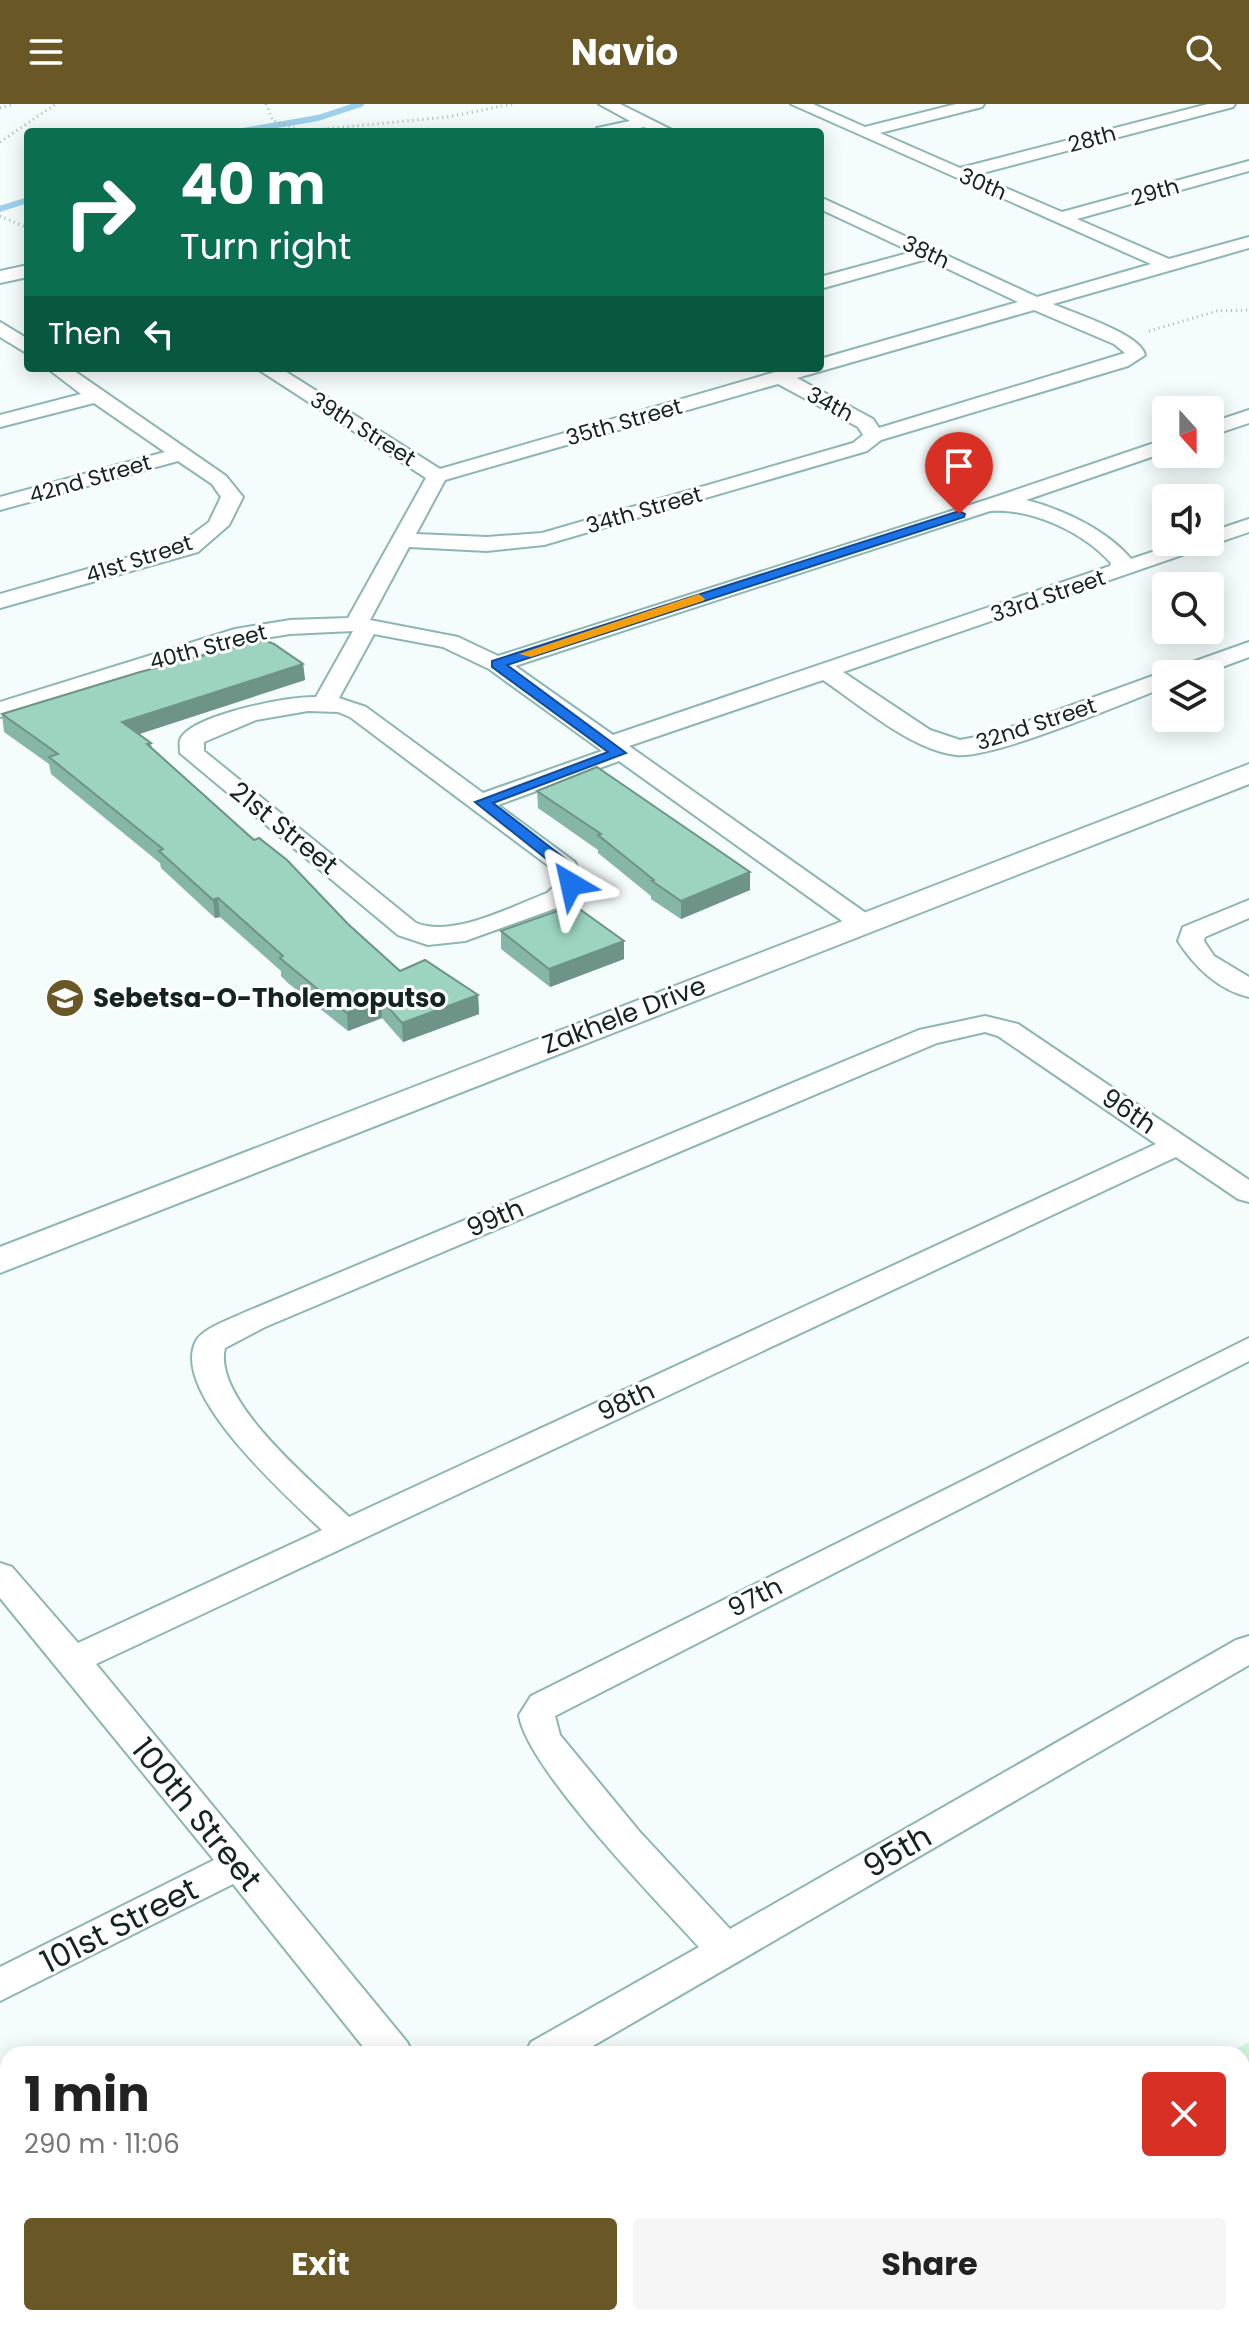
<!DOCTYPE html>
<html lang="en">
<head>
<meta charset="utf-8">
<style>
	:root { --surface:#fff; --page:#f6f6f6; --text:#222; --muted:#767676; --accent:#695825 }
	body { margin:0; font-family:Poppins,sans-serif; background:var(--page); color:var(--text); height:100vh; display:flex; flex-direction:column; font-size:30px; white-space:nowrap }
	* { box-sizing:border-box; margin:0 }
	p { font-size:26px; color:var(--muted) }
	.icon { flex:none; width:44px; height:44px; fill:none; stroke:currentColor; stroke-width:2; stroke-linecap:round; stroke-linejoin:round }
	.map { position:relative; flex:1; overflow:hidden }
	.panel { position:absolute; left:0px; top:1942px; width:1250px; height:280px; display:flex; flex-direction:column; background:var(--surface); border-radius:24px 24px 0 0; box-shadow:0 4px 20px #0003 }
	.panel>* { flex:none }
	.banner { position:absolute; left:24px; top:24px; width:800px; height:244px; border-radius:8px; box-shadow:0 4px 20px #0003; background:#0b6e4f; color:#fff; overflow:hidden }
	.needle { width:52px; rotate:159deg }
	.controls { position:absolute; left:1152px; top:292px; display:grid; gap:16px }
	.controls a { display:grid; place-items:center; width:72px; height:72px; border-radius:8px; background:var(--surface); box-shadow:0 4px 20px #0003; font-size:40px }
	.pin { position:absolute; display:grid; place-items:center; width:68px; height:68px; color:#fff; margin:-82px -34px; border-radius:50% 50% 50% 0; rotate:-45deg; box-shadow:0 0 8px #0007 }
	.pin .icon { rotate:45deg }
	.me { position:absolute; width:88px; margin:-44px; rotate:324deg; stroke-linejoin:round; filter:drop-shadow(0 0 6px #0008) }
	.turn { display:flex; align-items:center; gap:28px; height:168px; padding:0 24px; font-size:36px }
	.turn .icon { width:104px; height:104px; stroke-width:2.5 }
	.turn b { display:block; font-size:56px; line-height:68px }
	.then { display:flex; align-items:center; height:76px; padding:0 24px; background:#0003; gap:16px; font-size:30px }
	.round { display:grid; place-items:center; flex:none; width:84px; height:84px; border-radius:8px; background:var(--page) }
	.head { display:flex; align-items:center; justify-content:space-between; height:136px; padding:0 24px }
	h1 { font-size:48px; font-weight:700; line-height:60px }
	.cta { display:flex; gap:16px; margin-top:auto; padding:16px 24px }
	.cta a { flex:1; height:92px; border-radius:8px; background:var(--accent); color:#fff; font-size:32px; font-weight:700; line-height:92px; text-align:center }
	.cta a+a { background:var(--page); color:var(--text) }
	header { display:flex; justify-content:space-between; align-items:center; height:104px; padding:0 24px; background:var(--accent); color:#fff; font-size:36px; font-weight:700 }
	.map>svg:first-child { display:block }
	.green { fill:#d4f7db }
	.lines { fill:none; stroke-linecap:round; stroke-linejoin:round }
	.stream { stroke:#9fd1eb; stroke-width:6 }
	.minor-casing { stroke:#8cb6b4; stroke-width:4 }
	.tertiary-casing { stroke:#8cb6b4; stroke-width:4 }
	.path { stroke:#aab5b4; stroke-width:3; stroke-dasharray:1 4; stroke-linecap:butt }
	.minor { fill:#fff; fill-rule:evenodd }
	.tertiary { fill:#fff; fill-rule:evenodd }
	.wall { fill:#86b6a5 }
	.shaded-wall { fill:#6d9486 }
	.building { fill:#9cd4c0; stroke:#6d9486; stroke-width:2 }
	.route { fill:#1a73e8; stroke:#114b97; stroke-width:2 }
	.slow { fill:#f59e0b }
	.labels { text-anchor:middle; dominant-baseline:central; stroke-width:6; stroke-linejoin:round; paint-order:stroke }
	.far-street-label { font-size:22px; fill:#132423; stroke:#fff }
	.street-label { font-size:26px; fill:#132423; stroke:#fff }
	.poi-label { font-size:26px; font-weight:bold; fill:#132423; stroke:#fff; text-anchor:start }
	.near-street-label { font-size:32px; fill:#132423; stroke:#fff }
</style>
</head>
<body>
<header><svg class="icon" aria-label="menu" viewBox="0 0 24 24"><path d="M4 6h16M4 12h16M4 18h16"/></svg>Navio<svg class="icon" aria-label="search" viewBox="0 0 24 24"><circle cx="10" cy="10" r="6"/><path d="M15 15l6 6"/></svg></header>
<div class="map">
<svg width="1249" height="2222" viewBox="0 0 1249 2222">
	<rect width="100%" height="100%" fill="#f5fdfc"/>
	<polygon class="green" points="1249,1938 1249,2222 1171,2222 1164,2214 1242,2214 1242,1950 1228,1950"/>
	<g class="lines">
		<g class="stream">
			<polyline points="237,28 318,14 361,0"/>
			<polyline points="0,105 28,96"/>
		</g>
		<g class="minor-casing">
			<g id="minor">
				<polygon points="599,0 620,0 676,28 654,28 644,23 624,28 595,28 597,24 630,17"/>
				<path d="M791,0H813L865,23L956,0H984L982,3L880,29L960,64L1208,0H1235L1233,3L975,71L1062,108L1249,57V67L1077,115L1169,155L1249,133V144L1053,200C1073,209 1141,230 1145,251L1128,262L881,336L867,347L544,441L487,447L409,443L370,516L458,533L498,552L992,394L1166,335V348L1026,396C1062,405 1107,426 1131,455L1182,438H1210V428L1249,415V428L843,568L930,626L960,636L992,630L1158,570L1170,569L1173,565L1249,538V553L1203,570H1166V583C1123,599 994,655 956,651C911,646 859,600 823,576L629,642L870,812L874,818L870,824H852L619,657L498,701L575,758L584,780L565,801L465,837L428,841L398,831L180,649C180,643 178,636 183,631C201,610 288,592 316,593L353,527L290,530L239,538L0,613V598L235,525L290,516L348,514L426,374L256,264H280L440,365L789,264H820V255L1018,198L927,155L820,185V173L912,148L820,105V93L1037,193L1151,160ZM1034,206L1114,240L1125,249L879,324L873,315L797,274ZM778,280L858,323L863,331L853,339L542,429L487,433L416,430L445,376ZM990,407C1032,404 1083,428 1111,459L1110,462L613,631L515,562ZM374,530L443,543L489,565L602,647L483,689L366,603L339,594ZM308,607L338,608L350,613L554,766L558,779L547,789C510,803 454,834 416,819L204,647V638L256,616Z"/>
				<polygon points="28,161 28,173 0,179 0,167"/>
				<polygon points="0,218 28,235 28,250 0,233"/>
				<polygon points="47,264 70,264 226,372 243,393 229,421 198,448 0,504 0,490 182,438 209,418 221,393 212,380 178,357 0,406 0,393 165,348 94,299 0,323 0,311 81,290"/>
				<polygon points="1249,306 1249,319 1210,332 1210,319"/>
				<path d="M1249,796V814L1205,833L1204,837L1214,852L1249,873V893C1218,886 1194,862 1178,837L1183,823Z"/>
				<path d="M985,912L1018,920L1249,1076V1098L1238,1095L1176,1053L96,1560L407,1938L413,1950H369L233,1780L0,1897V1863L214,1756L0,1494V1459L12,1463L78,1539L322,1426C288,1393 169,1289 196,1237C203,1224 229,1216 243,1209L919,926ZM985,928L998,932L1156,1040L349,1413C314,1379 212,1296 225,1244L265,1223L937,939Z"/>
				<path d="M1249,1234V1257L555,1612L560,1631L639,1727L730,1825L1236,1536L1249,1532V1561L579,1950H525L531,1938L699,1843C658,1798 526,1663 519,1611L531,1592Z"/>
				<polygon points="102,2214 148,2214 144,2222 98,2222"/>
			</g>
		</g>
		<g class="tertiary-casing">
			<polygon id="tertiary" points="1249,660 1249,680 0,1169 0,1143"/>
		</g>
		<g class="path">
			<polyline points="266,0 273,17 298,25"/>
			<polyline points="0,4 14,0"/>
			<polyline points="293,28 447,13 513,0"/>
			<polyline points="0,38 56,0"/>
			<polyline points="0,112 28,124"/>
			<polyline points="1149,227 1217,207 1249,206"/>
		</g>
		<use href="#minor" class="minor"/>
		<use href="#tertiary" class="tertiary"/>
	</g>
	<g class="wall">
		<polygon points="303,560 305,576 139,630 151,639 152,645 400,867 478,891 479,910 403,938 382,914 348,927 288,879 281,872 281,867 220,813 215,814 161,764 160,759 51,670 49,660 4,628 2,610"/>
		<polygon points="537,687 750,768 750,786 681,815 651,795 651,792 598,749 598,746 538,704"/>
		<polygon points="501,827 624,855 550,883 501,845"/>
	</g>
	<g class="shaded-wall">
		<polygon points="303,560 305,576 124,635 122,618"/>
		<polygon points="750,768 750,786 681,815 681,797"/>
		<polygon points="218,794 220,813 215,814 213,796"/>
		<polygon points="624,837 624,855 550,883 549,865"/>
		<polygon points="478,891 479,910 403,938 402,919"/>
		<polygon points="381,895 382,914 348,927 347,909"/>
	</g>
	<g class="building">
		<polygon points="264,536 274,540 303,560 122,618 151,639 147,640 254,736 259,734 287,756 348,820 400,867 425,856 478,891 402,919 381,895 347,909 287,860 280,854 283,852 218,794 213,796 159,747 163,745 49,653 58,650 2,610 140,568"/>
		<polygon points="597,663 750,768 681,797 652,777 654,776 598,731 601,730 537,687"/>
		<polygon points="574,801 624,837 549,865 501,827"/>
	</g>
	<polygon class="route" points="959,407 965,410 964,413 507,561 626,649 493,699 572,760 578,780 576,783 565,783 559,765 475,698 608,648 492,563 492,557"/>
	<polygon class="slow" points="699,490 705,495 703,497 531,553 519,550"/>
	<defs>
		<g id="school-disc" transform="scale(2)"><circle r="9.5" fill="#695825" stroke="#fff"/><path d="M0-5L7-2L0 1L-7-2ZM-4 1L0 2.5L4 1V4Q0 6-4 4Z" fill="#fff"/></g>
	</defs>
	<g fill-rule="evenodd">
		<use href="#school-disc" x="65" y="894"/>
	</g>
	<g class="labels">
		<g class="far-street-label">
			<text transform="translate(1092 35) rotate(-15)">28th</text>
			<text transform="translate(983 80) rotate(23)">30th</text>
			<text transform="translate(1155 88) rotate(-16)">29th</text>
			<text transform="translate(926 148) rotate(25)">38th</text>
			<text transform="translate(830 300) rotate(28)">34th</text>
			<text transform="translate(624 318) rotate(-16)">35th Street</text>
			<text transform="translate(363 325) rotate(32)">39th Street</text>
			<text transform="translate(90 375) rotate(-16)">42nd Street</text>
			<text transform="translate(644 406) rotate(-16)">34th Street</text>
			<text transform="translate(139 455) rotate(-18)">41st Street</text>
			<text transform="translate(1048 492) rotate(-19)">33rd Street</text>
			<text transform="translate(208 543) rotate(-15)">40th Street</text>
			<text transform="translate(1036 620) rotate(-18)">32nd Street</text>
		</g>
		<g class="street-label">
			<text transform="translate(284 724) rotate(39)">21st Street</text>
			<text transform="translate(624 911) rotate(-21)">Zakhele Drive</text>
			<text transform="translate(1129 1007) rotate(34)">96th</text>
			<text transform="translate(495 1114) rotate(-23)">99th</text>
			<text transform="translate(626 1297) rotate(-25)">98th</text>
			<text transform="translate(755 1493) rotate(-27)">97th</text>
		</g>
		<g class="poi-label">
			<text x="93" y="894">Sebetsa-O-Tholemoputso</text>
		</g>
		<g class="near-street-label">
			<text transform="translate(197 1710) rotate(51)">100th Street</text>
			<text transform="translate(897 1747) rotate(-30)">95th</text>
			<text transform="translate(119 1821) rotate(-27)">101st Street</text>
		</g>
	</g>
</svg>
<div class="controls">
<a><svg class="needle" viewBox="-14 -14 28 28"><path d="M0-13l5 13h-10z" fill="#e53935"/><path d="M0 13l5-13h-10z" fill="#767676"/></svg></a>
<a><svg class="icon" aria-label="sound" viewBox="0 0 24 24"><path d="M4 9h4l5-4v14l-5-4H4zM17 9q2 3 0 6"/></svg></a>
<a><svg class="icon" aria-label="search" viewBox="0 0 24 24"><circle cx="10" cy="10" r="6"/><path d="M15 15l6 6"/></svg></a>
<a><svg class="icon" aria-label="layers" viewBox="0 0 24 24"><path d="M12 4l9 5-9 5-9-5zM3 14l9 5 9-5"/></svg></a>
</div>
<div class="pin" style="left:959px;top:410px;background:#d93025"><svg class="icon" aria-label="arrive" viewBox="0 0 24 24"><path d="M6 21V4h12l-3 4 3 4H6"/></svg></div>
<svg class="me" style="left:571px;top:780px" viewBox="-20 -20 40 40"><path d="M0-17L14 15 0 8-14 15z" fill="#1a73e8" stroke="#fff" stroke-width="4"/></svg>
<div class="banner">
<div class="turn"><svg class="icon" aria-label="right" viewBox="0 0 24 24"><path d="M7 20v-9h11M14 6l5 5-5 5"/></svg><div><b>40 m</b>Turn right</div></div>
<div class="then">Then<svg class="icon" aria-label="left" viewBox="0 0 24 24"><path d="M17 20v-9H6M10 6l-5 5 5 5"/></svg></div>
</div>
<section class="panel">
<div class="head"><div><h1>1 min</h1><p>290 m · 11:06</p></div><a class="round" style="background:#d93025;color:#fff"><svg class="icon" aria-label="close" viewBox="0 0 24 24"><path d="M6 6l12 12M18 6L6 18"/></svg></a></div>
<div class="cta"><a>Exit</a><a>Share</a></div>
</section>
</div>
</body>
</html>
